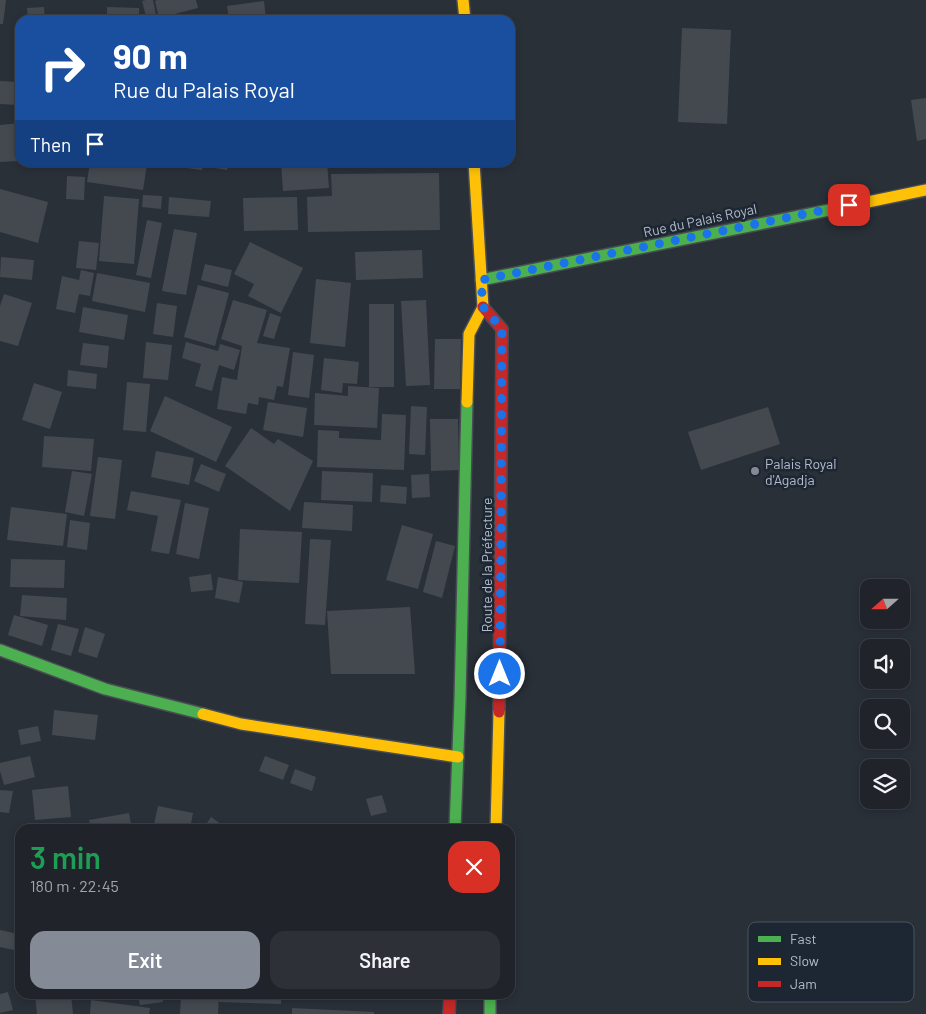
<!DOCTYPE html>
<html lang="en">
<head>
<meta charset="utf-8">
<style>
	:root { --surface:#20242a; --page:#2d3036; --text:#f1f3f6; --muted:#a2a4a8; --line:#3d4147; --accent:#848b96 }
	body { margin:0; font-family:Barlow,sans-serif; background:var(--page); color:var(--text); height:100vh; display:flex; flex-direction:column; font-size:19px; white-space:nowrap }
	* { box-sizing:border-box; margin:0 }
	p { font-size:16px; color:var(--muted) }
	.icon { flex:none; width:28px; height:28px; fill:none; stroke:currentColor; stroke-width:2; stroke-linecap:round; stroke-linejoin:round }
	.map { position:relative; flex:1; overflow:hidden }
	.drawer { position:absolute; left:15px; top:824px; width:500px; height:175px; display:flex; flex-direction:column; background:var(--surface); border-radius:15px; box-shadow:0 2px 8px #0003,0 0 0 1px var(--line) }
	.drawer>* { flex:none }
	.guide { position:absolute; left:15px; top:15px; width:500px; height:152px; border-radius:15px; box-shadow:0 2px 8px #0003,0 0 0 1px var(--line); background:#1a4fa0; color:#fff; overflow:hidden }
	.needle { width:32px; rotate:249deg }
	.tools { position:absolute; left:860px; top:579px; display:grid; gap:10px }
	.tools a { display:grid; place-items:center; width:50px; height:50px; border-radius:10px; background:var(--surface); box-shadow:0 2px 8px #0003,0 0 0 1px var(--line); font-size:25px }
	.pin { position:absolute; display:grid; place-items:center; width:42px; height:42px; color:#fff; margin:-21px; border-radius:10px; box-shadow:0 2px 8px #0006 }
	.me { position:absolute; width:55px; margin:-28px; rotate:0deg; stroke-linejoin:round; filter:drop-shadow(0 0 4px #0008) }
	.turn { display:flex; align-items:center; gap:18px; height:105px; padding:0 15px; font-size:22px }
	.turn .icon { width:65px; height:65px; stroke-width:2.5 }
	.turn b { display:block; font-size:35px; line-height:42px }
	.then { display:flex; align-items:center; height:48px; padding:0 15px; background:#0003; gap:10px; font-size:19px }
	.round { display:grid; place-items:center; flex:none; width:52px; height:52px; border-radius:15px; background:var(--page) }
	.head { display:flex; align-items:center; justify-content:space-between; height:85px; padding:0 15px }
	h1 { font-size:30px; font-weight:600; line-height:38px; color:#1e9e55 }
	.primary-button { display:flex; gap:10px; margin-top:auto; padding:10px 15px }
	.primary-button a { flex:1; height:58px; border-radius:15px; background:var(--accent); color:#fff; font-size:20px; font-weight:600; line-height:58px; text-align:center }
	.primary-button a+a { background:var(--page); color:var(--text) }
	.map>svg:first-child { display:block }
	.building { fill:#444950 }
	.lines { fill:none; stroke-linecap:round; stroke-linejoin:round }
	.fast-casing { stroke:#484c53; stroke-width:14 }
	.slow-casing { stroke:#484c53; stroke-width:14 }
	.jam-casing { stroke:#484c53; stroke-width:14 }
	.fast { stroke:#4caf50; stroke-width:11 }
	.slow { stroke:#ffc107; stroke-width:11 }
	.jam { stroke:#c62828; stroke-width:11 }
	.route { stroke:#1a73e8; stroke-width:9; stroke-dasharray:0 16.2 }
	.poi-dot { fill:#848b96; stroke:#1d2633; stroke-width:2 }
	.labels { text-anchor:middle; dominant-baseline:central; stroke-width:5; stroke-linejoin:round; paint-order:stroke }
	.street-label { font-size:14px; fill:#b4bcc9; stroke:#1d2633 }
	.poi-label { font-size:14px; fill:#b4bcc9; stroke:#1d2633; text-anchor:start }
	.key { fill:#1d2633; stroke:#4a5360; stroke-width:1 }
	.key-label { font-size:14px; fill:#b4bcc9 }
</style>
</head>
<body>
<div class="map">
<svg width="926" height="1014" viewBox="0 0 926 1014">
	<rect width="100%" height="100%" fill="#2a3038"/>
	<g class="building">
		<polygon points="0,0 6,0 3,24 0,24"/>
		<polygon points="146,0 153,0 157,20 147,20 142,1"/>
		<polygon points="157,0 196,0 198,8 159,18 155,1"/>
		<polygon points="264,1 266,20 229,20 227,6"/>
		<polygon points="44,7 45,20 28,20 27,8"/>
		<polygon points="107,7 139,8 139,20 107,20"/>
		<polygon points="96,15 97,20 72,20 72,18"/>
		<polygon points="202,16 203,20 187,20 187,19"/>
		<polygon points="682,28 731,30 727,124 678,122"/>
		<polygon points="19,52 20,52 20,75 14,73"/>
		<polygon points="0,81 18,82 17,105 0,104"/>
		<polygon points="926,98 926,139 917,141 911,100"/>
		<polygon points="20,123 20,161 0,162 0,125"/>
		<polygon points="90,162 136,162 147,164 143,190 87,182"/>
		<polygon points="157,162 203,162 202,170 157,164"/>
		<polygon points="209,162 229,162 227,170 209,167"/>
		<polygon points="281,162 327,162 329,188 283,191"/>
		<polygon points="439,173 440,230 308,232 307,197 332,196 331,174"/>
		<polygon points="67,176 85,177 84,200 66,199"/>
		<polygon points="0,189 48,202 38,243 0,232"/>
		<polygon points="143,195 162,196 161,209 142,207"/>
		<polygon points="104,196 139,199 134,264 99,261"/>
		<polygon points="169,197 211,201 209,217 168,214"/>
		<polygon points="297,197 298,230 244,231 243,198"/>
		<polygon points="147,220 162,223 151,278 136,275"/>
		<polygon points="174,229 197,233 186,295 162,291"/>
		<polygon points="79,241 99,243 96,270 76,268"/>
		<polygon points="250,242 303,268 281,313 248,296 254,284 234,274"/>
		<polygon points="422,250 423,278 356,280 355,252"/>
		<polygon points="1,257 34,260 32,280 0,277"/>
		<polygon points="205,264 232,270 228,287 201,280"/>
		<polygon points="81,270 94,273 90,296 79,294 75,313 56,309 62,276 79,280"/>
		<polygon points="97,273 150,283 145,312 92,301"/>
		<polygon points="316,279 351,283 345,347 310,343"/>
		<polygon points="198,285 229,293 215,346 184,337"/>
		<polygon points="4,294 32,303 18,346 0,341 0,306"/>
		<polygon points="233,300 267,310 257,343 290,348 283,387 277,386 274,400 259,397 258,405 248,403 246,414 217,409 222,377 237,380 242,346 221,339"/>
		<polygon points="426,300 430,385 406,386 401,301"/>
		<polygon points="157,303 177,306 173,337 153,334"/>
		<rect x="369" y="304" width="25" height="83"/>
		<polygon points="83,307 128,315 124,340 79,332"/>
		<polygon points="270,313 281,317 274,339 263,336"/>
		<polygon points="435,339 461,339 460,389 434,389"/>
		<polygon points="146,342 172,345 168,380 143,378"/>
		<polygon points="186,342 218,351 220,344 240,350 234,370 219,365 212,391 195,386 201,364 182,358"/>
		<polygon points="83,343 109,346 107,368 80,365"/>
		<polygon points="293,352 314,355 309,398 288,395"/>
		<polygon points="324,358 359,362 357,384 343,383 342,393 321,390"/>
		<polygon points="68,370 97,374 96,389 67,386"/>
		<polygon points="127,382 150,384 146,432 123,430"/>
		<polygon points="34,383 62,392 50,429 22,420"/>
		<polygon points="348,386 379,388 377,428 314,425 315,393 348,396"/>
		<polygon points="165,396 232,427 216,462 150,431"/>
		<polygon points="268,402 307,408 303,437 263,430"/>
		<polygon points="411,406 427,407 425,455 409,454"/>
		<polygon points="768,407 780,444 701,470 688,432"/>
		<polygon points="382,414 406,415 404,470 317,467 318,430 339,431 339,438 381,440"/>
		<polygon points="430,419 458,419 459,470 431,471"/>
		<polygon points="251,428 274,444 278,439 313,461 290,511 225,466"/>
		<polygon points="44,436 94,439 91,471 42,467"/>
		<polygon points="156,451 194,458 189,485 151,477"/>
		<polygon points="98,457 122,460 115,519 90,516"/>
		<polygon points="201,464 226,474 219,492 194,481"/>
		<polygon points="72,471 92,474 84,516 65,512"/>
		<polygon points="322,471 373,473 372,502 321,500"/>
		<polygon points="429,474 430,497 412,498 411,475"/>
		<polygon points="381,485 407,487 406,504 380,502"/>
		<polygon points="131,491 181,500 169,554 151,551 158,516 127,510"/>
		<polygon points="304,502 353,505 352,531 302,528"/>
		<polygon points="185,503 209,508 199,559 176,554"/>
		<polygon points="11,507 67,514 63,546 7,540"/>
		<polygon points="70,520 90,523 87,550 67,547"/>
		<polygon points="402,525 433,534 418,589 386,580"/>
		<polygon points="240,529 302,532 299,583 238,580"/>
		<polygon points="310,539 331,540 325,625 305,624"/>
		<polygon points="436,541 455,546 442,598 423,592"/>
		<polygon points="11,559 65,560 64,588 10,587"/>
		<polygon points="211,574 213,590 191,592 189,577"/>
		<polygon points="218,577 243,582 239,603 215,598"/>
		<polygon points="22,595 67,598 66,620 20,616"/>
		<polygon points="410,607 415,674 331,674 327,611"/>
		<polygon points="14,615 48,625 42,646 8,635"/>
		<polygon points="58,624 79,629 71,656 51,650"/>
		<polygon points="85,627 105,634 97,658 78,652"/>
		<polygon points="54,710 98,715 95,740 52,735"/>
		<polygon points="38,726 41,741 21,745 18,730"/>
		<polygon points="30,756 35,777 4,785 0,771 0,763"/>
		<polygon points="265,756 289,765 283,780 259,771"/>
		<polygon points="295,769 316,777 312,791 290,783"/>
		<polygon points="68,786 71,817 35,820 32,790"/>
		<polygon points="0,790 13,791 9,813 0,812"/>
		<polygon points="382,795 387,812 371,816 366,799"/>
		<polygon points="158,806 193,813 190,829 153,829"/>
		<polygon points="129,813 132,829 91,829 89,820"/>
		<polygon points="211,817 228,829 203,829"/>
		<polygon points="0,930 18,934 14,950 0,947"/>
		<polygon points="8,992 13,1010 0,1013 0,994"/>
		<polygon points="35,994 71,994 73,1014 37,1014"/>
		<polygon points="138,994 162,994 163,1002 140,1005"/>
		<polygon points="181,994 219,994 218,1014 180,1014"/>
		<polygon points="219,994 281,994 281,1004 219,1002"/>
		<polygon points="91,1000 150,1008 149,1014 90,1014"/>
		<polygon points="292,1008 374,1012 374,1014 292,1014"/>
	</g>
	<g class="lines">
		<g class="fast-casing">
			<g id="fast">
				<polyline points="481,280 839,208"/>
				<polyline points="0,650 105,689 203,714"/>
				<polyline points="455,829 460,699 467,402"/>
				<polyline points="490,994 490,1014"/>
			</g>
		</g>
		<g class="slow-casing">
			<g id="slow">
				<polyline points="463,0 465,20"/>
				<polyline points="839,208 926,190"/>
				<polyline points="467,402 469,334 483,307 474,162"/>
				<polyline points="203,714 241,724 458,757"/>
				<polyline points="496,829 499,712"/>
			</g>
		</g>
		<g class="jam-casing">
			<g id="jam">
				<polyline points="483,307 502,329 499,712"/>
				<polyline points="449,1014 450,994"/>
			</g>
		</g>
		<use href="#fast" class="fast"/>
		<use href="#slow" class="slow"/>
		<use href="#jam" class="jam"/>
	</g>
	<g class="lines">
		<polyline class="route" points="500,674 502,329 483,307 481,280 849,205"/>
	</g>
	<circle class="poi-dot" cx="755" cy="471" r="5"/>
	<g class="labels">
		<g class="street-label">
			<text transform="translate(700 220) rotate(-12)">Rue du Palais Royal</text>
			<text transform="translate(486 565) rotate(-90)">Route de la Préfecture</text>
		</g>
		<g class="poi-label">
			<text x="765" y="463">Palais Royal<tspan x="765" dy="16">d'Agadja</tspan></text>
		</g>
	</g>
	<rect x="748" y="922" width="166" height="80" rx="8" class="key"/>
	<rect x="758" y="936" width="23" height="6" fill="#4caf50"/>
	<rect x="758" y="958" width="23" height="7" fill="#ffc107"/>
	<rect x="758" y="981" width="23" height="6" fill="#c62828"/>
	<g class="key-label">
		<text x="790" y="944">Fast</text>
		<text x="790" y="966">Slow</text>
		<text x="790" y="989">Jam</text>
	</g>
</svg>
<div class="tools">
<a><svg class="needle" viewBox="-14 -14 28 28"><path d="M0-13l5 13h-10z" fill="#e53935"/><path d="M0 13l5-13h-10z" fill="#a2a4a8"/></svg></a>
<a><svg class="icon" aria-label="sound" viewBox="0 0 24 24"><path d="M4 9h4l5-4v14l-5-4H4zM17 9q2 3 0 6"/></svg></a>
<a><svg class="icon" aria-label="search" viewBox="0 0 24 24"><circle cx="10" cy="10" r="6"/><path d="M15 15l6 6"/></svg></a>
<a><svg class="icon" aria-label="layers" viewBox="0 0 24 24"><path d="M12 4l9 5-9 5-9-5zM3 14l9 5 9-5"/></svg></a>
</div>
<div class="pin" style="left:849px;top:205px;background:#d93025"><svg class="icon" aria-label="arrive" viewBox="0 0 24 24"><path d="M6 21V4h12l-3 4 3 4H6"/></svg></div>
<svg class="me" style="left:500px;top:674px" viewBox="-20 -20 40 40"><circle r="17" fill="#1a73e8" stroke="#fff" stroke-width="3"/><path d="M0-11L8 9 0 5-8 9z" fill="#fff"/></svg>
<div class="guide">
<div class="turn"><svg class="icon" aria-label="right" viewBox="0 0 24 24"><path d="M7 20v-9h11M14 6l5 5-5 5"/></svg><div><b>90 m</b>Rue du Palais Royal</div></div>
<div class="then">Then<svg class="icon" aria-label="arrive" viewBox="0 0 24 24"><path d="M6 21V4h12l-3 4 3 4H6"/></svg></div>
</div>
<section class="drawer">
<div class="head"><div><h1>3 min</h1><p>180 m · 22:45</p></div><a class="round" style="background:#d93025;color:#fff"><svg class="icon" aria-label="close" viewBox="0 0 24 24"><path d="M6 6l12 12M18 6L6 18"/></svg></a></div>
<div class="primary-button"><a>Exit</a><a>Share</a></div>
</section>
</div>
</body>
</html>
